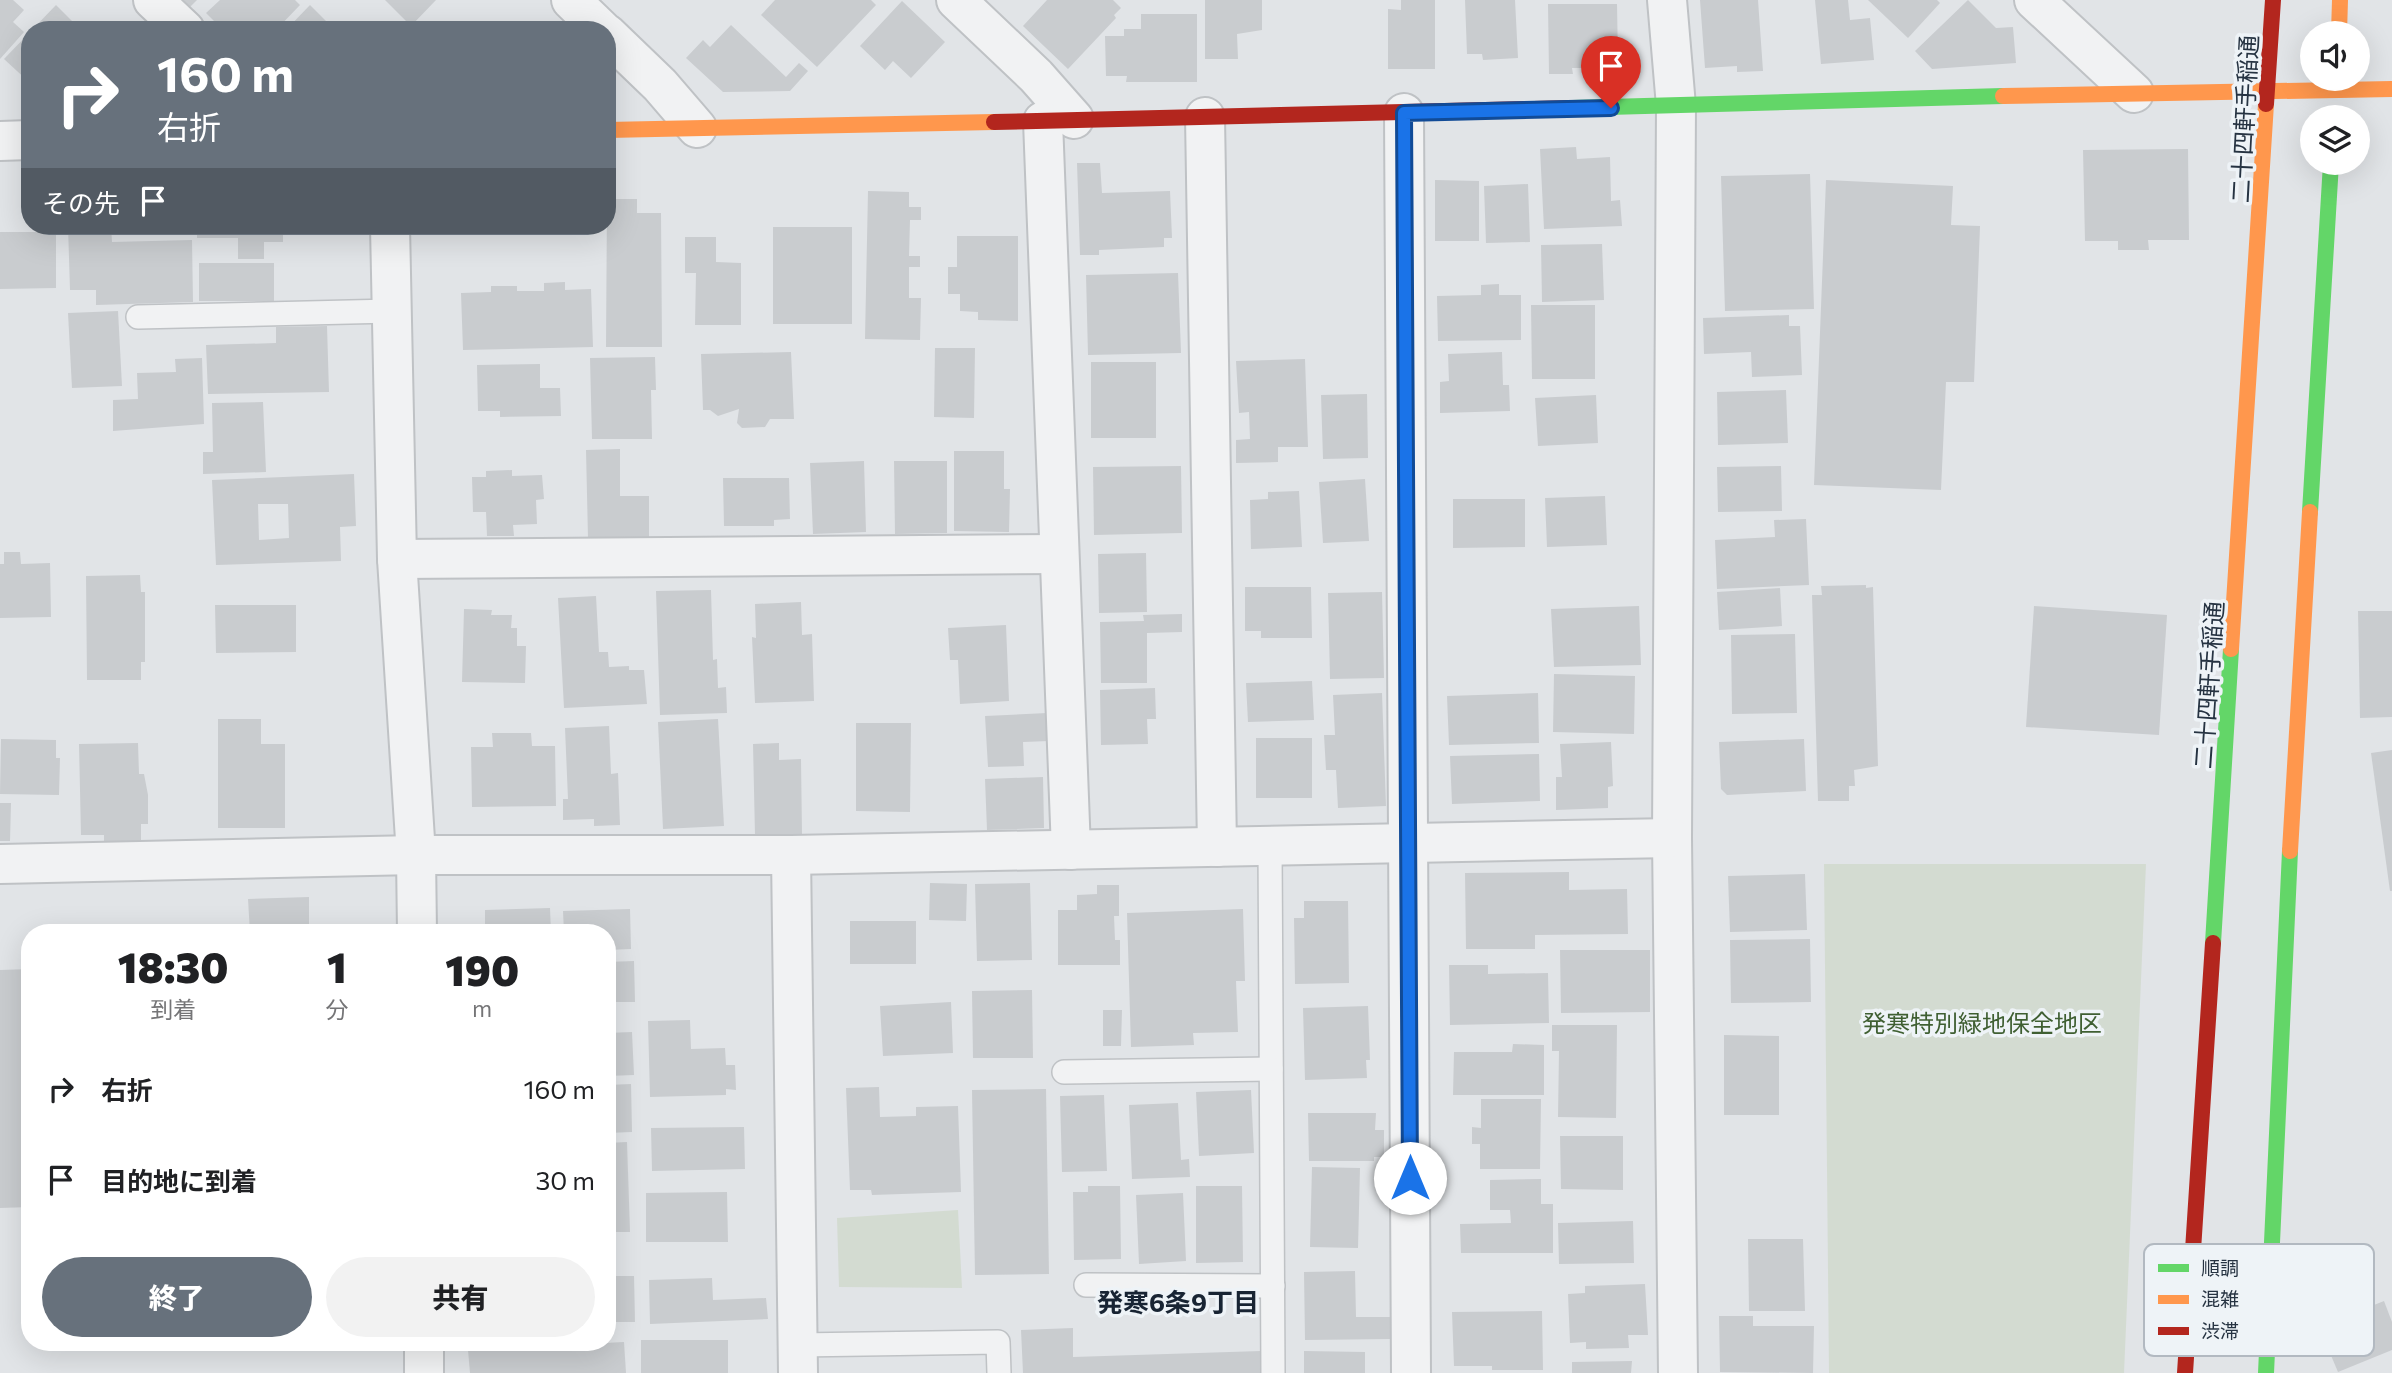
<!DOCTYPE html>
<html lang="ja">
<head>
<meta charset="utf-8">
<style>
	:root { --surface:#fff; --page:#f2f2f2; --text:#202124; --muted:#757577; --accent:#67717c }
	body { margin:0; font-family:Commissioner,"Noto Sans JP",sans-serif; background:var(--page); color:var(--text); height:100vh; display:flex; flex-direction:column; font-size:26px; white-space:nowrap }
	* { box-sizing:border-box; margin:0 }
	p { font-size:23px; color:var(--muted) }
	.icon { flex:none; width:38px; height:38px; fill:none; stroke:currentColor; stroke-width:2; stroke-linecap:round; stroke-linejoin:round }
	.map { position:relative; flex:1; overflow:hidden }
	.drawer { position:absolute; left:21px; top:924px; width:595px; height:427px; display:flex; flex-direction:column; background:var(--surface); border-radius:28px; box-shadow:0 7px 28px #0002 }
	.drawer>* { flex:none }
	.banner { position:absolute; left:21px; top:21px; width:595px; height:214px; border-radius:28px; box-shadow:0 7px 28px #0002; background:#67717c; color:#fff; overflow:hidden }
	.tools { position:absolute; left:2300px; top:21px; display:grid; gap:14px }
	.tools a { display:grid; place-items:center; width:70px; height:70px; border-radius:50%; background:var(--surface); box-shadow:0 7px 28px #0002; font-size:35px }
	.pin { position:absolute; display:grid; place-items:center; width:60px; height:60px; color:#fff; margin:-72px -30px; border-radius:50% 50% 50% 0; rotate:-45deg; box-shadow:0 0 7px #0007 }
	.pin .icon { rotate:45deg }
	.me { position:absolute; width:77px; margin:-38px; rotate:0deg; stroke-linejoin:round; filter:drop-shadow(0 0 5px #0008) }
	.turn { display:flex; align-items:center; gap:24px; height:147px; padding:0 21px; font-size:32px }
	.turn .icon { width:91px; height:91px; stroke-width:2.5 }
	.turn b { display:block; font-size:49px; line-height:60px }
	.then { display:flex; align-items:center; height:66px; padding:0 21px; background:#0003; gap:14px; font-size:26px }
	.eta { display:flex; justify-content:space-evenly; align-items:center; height:119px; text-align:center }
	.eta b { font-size:42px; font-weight:800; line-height:49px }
	.action { display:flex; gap:14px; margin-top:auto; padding:14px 21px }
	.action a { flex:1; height:80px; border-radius:42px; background:var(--accent); color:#fff; font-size:28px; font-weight:800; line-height:80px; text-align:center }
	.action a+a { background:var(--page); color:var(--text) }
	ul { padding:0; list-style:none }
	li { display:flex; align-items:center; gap:21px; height:91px; padding:0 21px }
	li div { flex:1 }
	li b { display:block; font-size:26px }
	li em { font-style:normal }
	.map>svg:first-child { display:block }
	.green { fill:#d3dbd1 }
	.building { fill:#c9cccf; fill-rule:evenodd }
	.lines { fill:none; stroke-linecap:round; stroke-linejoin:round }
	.lane-casing { stroke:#bfc2c5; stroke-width:26 }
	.street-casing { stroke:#bfc2c5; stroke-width:42 }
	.lane { stroke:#f1f2f3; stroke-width:23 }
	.street { stroke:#f1f2f3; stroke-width:38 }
	.fast { stroke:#63d668; stroke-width:16 }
	.slow { stroke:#ff974d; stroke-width:16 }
	.jam { stroke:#b3261e; stroke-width:16 }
	.route-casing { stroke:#114b97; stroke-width:18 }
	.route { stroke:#1a73e8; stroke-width:12 }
	.labels { text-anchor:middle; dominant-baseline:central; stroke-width:7; stroke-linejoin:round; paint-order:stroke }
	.street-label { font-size:24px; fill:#263342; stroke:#eef3f7 }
	.park-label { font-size:24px; fill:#3f5f32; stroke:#eef3f7 }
	.neighbourhood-label { font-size:26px; font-weight:bold; fill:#182433; stroke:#eef3f7 }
	.key { fill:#eef3f7; stroke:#b2b9c1; stroke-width:2 }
	.key-label { font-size:19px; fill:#263342 }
</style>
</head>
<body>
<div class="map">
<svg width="2392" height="1373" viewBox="0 0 2392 1373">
	<rect width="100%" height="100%" fill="#e1e4e7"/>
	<g class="green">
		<polygon points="1824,864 2146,864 2124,1373 1829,1373"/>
		<polygon points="958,1210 962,1288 839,1287 837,1218"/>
	</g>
	<g class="building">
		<polygon points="0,0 13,0 24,10 13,22 24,32 0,59"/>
		<polygon points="183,0 197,0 190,7"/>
		<polygon points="220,0 295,0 300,5 276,30 235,30 232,27 223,30 206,13"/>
		<polygon points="385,0 436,0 411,26"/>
		<polygon points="775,0 871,0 876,5 817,67 761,15"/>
		<polygon points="1047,0 1113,0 1121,8 1114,15 1116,18 1068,69 1023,26"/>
		<polygon points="1205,0 1262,0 1262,30 1237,34 1238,59 1205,59"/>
		<polygon points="1401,0 1435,0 1435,69 1388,69 1388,9 1401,10"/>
		<polygon points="1465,0 1515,0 1518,58 1483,60 1482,54 1467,54"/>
		<polygon points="1700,0 1758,0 1763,71 1737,72 1737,66 1705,68"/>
		<polygon points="1815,0 1848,0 1850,20 1870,18 1874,60 1821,64"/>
		<polygon points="1868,0 1937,0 1940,3 1908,38"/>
		<polygon points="1968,0 1996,28 2013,27 2016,63 1932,69 1915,51"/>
		<polygon points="902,1 945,42 911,78 893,61 885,70 860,46"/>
		<polygon points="1548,4 1617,4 1618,61 1590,61 1590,68 1572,68 1573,74 1549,74"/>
		<polygon points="56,5 81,30 32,30"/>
		<polygon points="310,5 335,30 286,30"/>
		<polygon points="1141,14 1197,14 1197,82 1126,82 1127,76 1106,76 1105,36 1124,36 1124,29 1141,29"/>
		<polygon points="731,25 786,77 799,63 808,71 790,91 723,92 686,58 703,40 710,47"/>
		<polygon points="30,32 30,83 4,59"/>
		<polygon points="1576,147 1577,159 1610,157 1611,201 1620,200 1622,226 1544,229 1540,149"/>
		<polygon points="2188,149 2189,240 2148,240 2149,250 2118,250 2118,241 2085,241 2083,150"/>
		<polygon points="1077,163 1100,163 1102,193 1170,191 1172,238 1164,238 1164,247 1099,250 1099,255 1080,255"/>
		<polygon points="1810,174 1814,309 1725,311 1721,176"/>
		<polygon points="1435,180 1479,181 1479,241 1435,241"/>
		<polygon points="1826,180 1953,186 1951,225 1980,226 1974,382 1946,382 1941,490 1814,485"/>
		<polygon points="1528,184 1530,242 1486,243 1484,186"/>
		<polygon points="868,191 909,192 909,207 921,207 921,220 910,220 909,256 920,256 920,267 909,267 909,298 921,298 920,340 865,339"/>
		<polygon points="607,199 637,199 637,213 661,213 662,347 606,347"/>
		<polygon points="68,226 111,226 112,242 192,240 193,302 96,305 96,290 70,290"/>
		<polygon points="197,226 283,226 283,242 264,242 264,259 238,259 238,238 197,238"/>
		<rect x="773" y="227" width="79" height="97"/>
		<polygon points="0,232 56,232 56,288 0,289"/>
		<polygon points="957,236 1018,236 1018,321 978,320 978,312 960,311 960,294 948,294 948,267 957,267"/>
		<polygon points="685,237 716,237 716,262 741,263 741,325 695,325 696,273 685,273"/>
		<polygon points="1602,244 1604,300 1542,302 1541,245"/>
		<rect x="199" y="263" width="75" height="38"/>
		<polygon points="1178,273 1181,353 1088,355 1086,275"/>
		<polygon points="565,282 565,290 591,289 593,347 463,350 461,293 491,292 491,286 517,286 517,291 544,291 544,283"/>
		<polygon points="1499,284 1499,295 1521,295 1521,340 1438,341 1437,296 1481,295 1481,285"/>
		<polygon points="1531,305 1595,305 1595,379 1532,379"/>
		<polygon points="118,311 122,386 72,388 68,313"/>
		<polygon points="1789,315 1789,326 1800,326 1802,375 1752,377 1751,352 1704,354 1703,318"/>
		<polygon points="327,326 329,392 208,394 206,345 276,343 276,327"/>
		<polygon points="935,348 975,348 974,418 934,417"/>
		<polygon points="791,352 794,419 770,419 765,427 742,428 737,423 739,409 718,416 710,410 703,410 701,354"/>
		<polygon points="1502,352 1503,385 1509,385 1510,411 1440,413 1440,382 1449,381 1448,354"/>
		<polygon points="655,357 656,390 651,390 652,439 592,439 590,358"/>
		<polygon points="202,358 204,424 113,431 113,400 138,399 137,373 176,372 175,359"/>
		<polygon points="1305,359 1308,447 1278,447 1278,462 1236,463 1236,440 1250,439 1249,412 1239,413 1236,361"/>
		<rect x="1091" y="362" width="65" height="76"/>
		<polygon points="540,364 540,388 560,388 561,416 500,417 500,411 478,411 477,365"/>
		<polygon points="1786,390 1788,443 1718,445 1717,392"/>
		<polygon points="1367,394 1368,458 1323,459 1321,395"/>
		<polygon points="1596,395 1598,443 1538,446 1535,398"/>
		<polygon points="263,402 266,472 203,474 203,452 213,452 212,403"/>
		<polygon points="620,449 620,496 649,496 649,537 588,538 586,450"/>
		<polygon points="954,451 1004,451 1004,489 1010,489 1009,532 954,531"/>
		<polygon points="864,461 866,532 813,534 810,463"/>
		<polygon points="894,461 947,461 947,533 895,534"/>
		<polygon points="1181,466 1182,533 1094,535 1093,467"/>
		<polygon points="1781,466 1782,511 1718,512 1717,467"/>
		<polygon points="512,470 512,476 542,475 544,499 536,500 537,524 513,525 514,536 487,536 486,512 473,512 472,477 486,477 486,471"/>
		<path d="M354,474L356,526L340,527L341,561L216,565L212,480ZM258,504H288L289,538L259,540Z"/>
		<polygon points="723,478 789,478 790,519 774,520 774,526 724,526"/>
		<polygon points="1365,479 1369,541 1323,543 1319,482"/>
		<polygon points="1299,491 1302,547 1251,549 1250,500 1268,499 1268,492"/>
		<polygon points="1605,496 1607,545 1547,547 1545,498"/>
		<polygon points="1453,499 1525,499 1525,547 1453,548"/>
		<polygon points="1806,519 1809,585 1717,589 1715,540 1775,537 1774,520"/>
		<polygon points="4,552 20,552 21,564 50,563 51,617 0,618 0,564 4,564"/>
		<polygon points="1146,553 1147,612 1099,613 1098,554"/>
		<polygon points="140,575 141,592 145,592 145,662 141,662 141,680 87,680 86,576"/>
		<polygon points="1866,585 1866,588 1873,587 1878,766 1854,770 1855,786 1849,786 1849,801 1818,801 1812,595 1822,595 1821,586"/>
		<polygon points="1245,587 1311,587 1312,638 1261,638 1261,631 1245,631"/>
		<polygon points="1780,588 1782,626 1719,630 1717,592"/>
		<polygon points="711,590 713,660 717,659 718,688 726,687 727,713 660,715 656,591"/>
		<polygon points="1382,592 1384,678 1330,679 1328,593"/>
		<polygon points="596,596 599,652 608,652 609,667 629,666 629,670 644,670 647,704 564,708 558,598"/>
		<polygon points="801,602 802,635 812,634 814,701 755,703 752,637 756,638 755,604"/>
		<polygon points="215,605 296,605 296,652 216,653"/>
		<polygon points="1639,606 1641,665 1554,667 1551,609"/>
		<polygon points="2034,606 2167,615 2159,735 2026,727"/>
		<polygon points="464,609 492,610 491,615 512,615 511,628 517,628 517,646 526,646 525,683 462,682"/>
		<polygon points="2358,611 2392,611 2392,717 2360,718"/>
		<polygon points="1182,614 1182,632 1147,633 1147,683 1101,683 1100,622 1144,621 1143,615"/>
		<polygon points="1006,625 1009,701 960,704 958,660 950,660 948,628"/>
		<polygon points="1795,634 1797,713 1732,714 1731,635"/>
		<polygon points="1554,674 1635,676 1634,734 1553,732"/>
		<polygon points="1312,681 1314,720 1248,722 1246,683"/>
		<polygon points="1155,688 1156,719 1147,719 1148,744 1101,745 1100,690"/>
		<polygon points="1382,693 1386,806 1338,808 1336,770 1326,770 1324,735 1335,735 1333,695"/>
		<polygon points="1538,693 1539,743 1449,745 1447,696"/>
		<polygon points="1047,713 1049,741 1023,742 1024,766 988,767 985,716"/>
		<polygon points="218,719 261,719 261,744 285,744 285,828 218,828"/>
		<polygon points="718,719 724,826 663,829 658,722"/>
		<polygon points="856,723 911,723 910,812 856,811"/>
		<polygon points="609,726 611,774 618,773 620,825 594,826 594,819 563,820 563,799 568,799 565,728"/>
		<polygon points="492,733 531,733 532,746 555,746 556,806 472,807 471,747 493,747"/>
		<rect x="1256" y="738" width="56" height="60"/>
		<polygon points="1,739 56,740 56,758 60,758 59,795 0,794"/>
		<polygon points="1804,739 1806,791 1727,795 1721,789 1719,742"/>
		<polygon points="1611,742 1613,786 1608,787 1608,808 1556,810 1556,777 1562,777 1560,744"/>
		<polygon points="138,743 139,774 144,774 148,795 148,824 141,824 141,846 104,847 104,835 81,835 79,744"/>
		<polygon points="779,743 779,760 801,759 802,834 755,835 753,744"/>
		<polygon points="2392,750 2392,891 2390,891 2371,753"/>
		<polygon points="1539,754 1540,801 1452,804 1450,756"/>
		<polygon points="1043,777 1044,828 987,830 985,779"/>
		<polygon points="0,803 11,803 10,841 0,841"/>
		<polygon points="1569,872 1569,890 1627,889 1628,934 1535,935 1535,949 1466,949 1465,873"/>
		<polygon points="1805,874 1807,930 1730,932 1728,876"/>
		<polygon points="930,883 967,884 966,921 929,920"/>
		<polygon points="1030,883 1032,960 977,961 975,884"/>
		<polygon points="1097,885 1119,885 1119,916 1114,916 1115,940 1120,940 1120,965 1058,965 1058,910 1077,910 1077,895 1097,894"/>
		<polygon points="309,897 309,933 250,933 248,899"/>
		<polygon points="1304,901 1348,901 1349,983 1295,984 1294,918 1304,918"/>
		<polygon points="550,908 551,933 485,933 485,910"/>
		<polygon points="630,909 631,949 607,950 607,933 564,933 563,911"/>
		<polygon points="1243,909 1245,981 1236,981 1238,1032 1193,1033 1194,1045 1131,1047 1127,913"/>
		<rect x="850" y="921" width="66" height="43"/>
		<polygon points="102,929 136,930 136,933 102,933"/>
		<polygon points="1810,939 1811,1002 1731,1003 1730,940"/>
		<polygon points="1560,950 1650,950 1650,1012 1561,1013"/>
		<polygon points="634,961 635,1002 607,1002 607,962"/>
		<polygon points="1449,965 1488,965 1488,974 1548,973 1549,1023 1450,1025"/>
		<polygon points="30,969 30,1207 0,1208 0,970"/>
		<polygon points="1032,990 1033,1058 973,1058 972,991"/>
		<polygon points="951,1002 953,1053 883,1056 880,1006"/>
		<polygon points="1368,1006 1370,1060 1366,1060 1367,1078 1305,1080 1303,1008"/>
		<polygon points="1103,1010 1122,1010 1121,1046 1103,1046"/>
		<polygon points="690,1020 691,1049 725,1048 726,1065 735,1065 736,1090 726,1089 726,1095 650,1097 648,1021"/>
		<polygon points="1552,1025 1617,1025 1616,1118 1558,1117 1559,1051 1552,1051"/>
		<polygon points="632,1032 634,1075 607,1076 607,1033"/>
		<polygon points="1724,1035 1779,1036 1779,1115 1724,1115"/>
		<polygon points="1513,1044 1544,1045 1544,1095 1453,1095 1454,1052 1512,1052"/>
		<polygon points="631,1084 632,1132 607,1133 607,1085"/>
		<polygon points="879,1087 880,1117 916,1116 916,1107 958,1106 961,1192 872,1195 871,1190 850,1190 846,1088"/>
		<polygon points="1046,1089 1049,1274 975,1275 972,1090"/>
		<polygon points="1251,1090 1254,1153 1199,1156 1196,1092"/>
		<polygon points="1104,1095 1107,1171 1062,1172 1060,1096"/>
		<polygon points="1481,1099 1541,1099 1540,1169 1480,1169 1480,1144 1472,1144 1472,1127 1481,1128"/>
		<polygon points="1178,1103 1181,1160 1189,1159 1190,1177 1132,1179 1129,1105"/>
		<polygon points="1308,1113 1376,1113 1375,1130 1384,1130 1384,1157 1374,1157 1374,1161 1309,1161"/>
		<polygon points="744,1127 745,1169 652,1171 651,1128"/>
		<polygon points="1560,1136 1623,1136 1623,1190 1561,1189"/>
		<polygon points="627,1142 630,1232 607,1232 607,1143"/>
		<polygon points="1312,1167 1360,1168 1358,1248 1310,1247"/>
		<polygon points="1541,1179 1541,1204 1553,1204 1553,1253 1461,1253 1460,1224 1511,1223 1510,1210 1490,1210 1490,1180"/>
		<polygon points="1088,1186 1120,1186 1121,1259 1074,1260 1073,1192 1088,1192"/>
		<polygon points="1196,1186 1242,1186 1243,1262 1196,1263"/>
		<polygon points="727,1192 728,1242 646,1242 646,1193"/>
		<polygon points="1183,1193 1186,1261 1139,1264 1136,1195"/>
		<polygon points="1633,1221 1634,1263 1559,1264 1558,1223"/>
		<polygon points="1748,1239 1803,1239 1805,1311 1749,1311"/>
		<polygon points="1355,1271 1356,1317 1390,1317 1391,1339 1305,1340 1304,1272"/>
		<polygon points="607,1276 634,1276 635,1322 607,1322"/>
		<polygon points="712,1278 713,1300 766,1298 768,1319 650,1324 649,1280"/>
		<polygon points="1645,1284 1648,1335 1628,1335 1629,1348 1586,1349 1586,1342 1570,1343 1568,1294 1585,1293 1585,1286"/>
		<polygon points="2384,1301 2392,1322 2392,1350 2338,1372 2319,1327"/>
		<polygon points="1542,1311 1543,1370 1492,1370 1492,1366 1454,1366 1452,1312"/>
		<polygon points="1719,1316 1753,1316 1753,1326 1814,1326 1813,1373 1720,1372"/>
		<polygon points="1073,1328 1073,1357 1261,1351 1262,1373 1023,1373 1021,1330"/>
		<rect x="641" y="1340" width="87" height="33"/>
		<polygon points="624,1342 626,1373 470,1373 468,1350"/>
		<polygon points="1304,1351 1365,1352 1365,1373 1304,1373"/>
		<polygon points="1632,1361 1631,1373 1572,1373 1572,1362"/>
	</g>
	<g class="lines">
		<g class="lane-casing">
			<g id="lane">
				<polyline points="138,317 392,311"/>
				<polyline points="1270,846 1273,1373"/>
				<polyline points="1064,1072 1271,1069"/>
				<polyline points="1086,1285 1273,1286"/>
				<polyline points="798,1345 998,1342 999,1373"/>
			</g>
		</g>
		<g class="street-casing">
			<g id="street">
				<polyline points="153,0 185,30"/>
				<polyline points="571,0 602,30"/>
				<polyline points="956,0 1036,76 1074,119"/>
				<polyline points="1667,0 1676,106 1672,838 1678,1373"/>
				<polyline points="2034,0 2134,93"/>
				<polyline points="607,34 660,85 697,128"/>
				<polyline points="1404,113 1411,1373"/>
				<polyline points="1205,117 1217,847"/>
				<polyline points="1043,121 1071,850"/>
				<polyline points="0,141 30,140"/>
				<polyline points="390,226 397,559 416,855 417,933"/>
				<polyline points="397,559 1059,554"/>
				<polyline points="791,855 798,1373"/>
				<polyline points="0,864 416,855 791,855 1672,838"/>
				<polyline points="424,1342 424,1373"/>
			</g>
		</g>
		<use href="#lane" class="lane"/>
		<use href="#street" class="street"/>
		<g class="fast">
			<polyline points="1572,108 2003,96"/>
			<polyline points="2310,512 2331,163"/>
			<polyline points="2213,943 2231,649"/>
			<polyline points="2266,1373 2290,851"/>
		</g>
		<g class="slow">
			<polyline points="2339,33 2340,0"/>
			<polyline points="2003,96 2392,89"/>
			<polyline points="607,130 994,122"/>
			<polyline points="2231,649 2266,104"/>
			<polyline points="2290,851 2310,512"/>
		</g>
		<g class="jam">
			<polyline points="2266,104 2273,0"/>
			<polyline points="994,122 1572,108"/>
			<polyline points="2185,1373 2213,943"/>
		</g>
	</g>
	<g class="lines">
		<g class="route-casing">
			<polyline id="route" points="1410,1178 1404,113 1611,108"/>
		</g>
		<use href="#route" class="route"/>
	</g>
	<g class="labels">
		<g class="street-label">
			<text transform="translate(2244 119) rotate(-87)">二十四軒手稲通</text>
			<text transform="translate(2208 685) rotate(-86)">二十四軒手稲通</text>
		</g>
		<g class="park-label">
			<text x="1982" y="1022">発寒特別緑地保全地区</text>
		</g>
		<g class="neighbourhood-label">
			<text x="1178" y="1301">発寒6条9丁目</text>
		</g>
	</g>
	<rect x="2144" y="1244" width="230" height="112" rx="10" class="key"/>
	<rect x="2158" y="1264" width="31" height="8" fill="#63d668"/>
	<rect x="2158" y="1295" width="31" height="9" fill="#ff974d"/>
	<rect x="2158" y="1327" width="31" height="8" fill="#b3261e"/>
	<g class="key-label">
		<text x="2201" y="1275">順調</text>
		<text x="2201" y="1306">混雑</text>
		<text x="2201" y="1338">渋滞</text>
	</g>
</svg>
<div class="tools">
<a><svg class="icon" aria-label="sound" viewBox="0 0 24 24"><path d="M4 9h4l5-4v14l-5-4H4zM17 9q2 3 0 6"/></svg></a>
<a><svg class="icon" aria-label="layers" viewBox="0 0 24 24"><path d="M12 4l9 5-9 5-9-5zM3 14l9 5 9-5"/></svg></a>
</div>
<div class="pin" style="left:1611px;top:108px;background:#d93025"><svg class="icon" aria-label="arrive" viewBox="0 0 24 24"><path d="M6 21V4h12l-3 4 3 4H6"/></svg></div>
<svg class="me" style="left:1410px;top:1178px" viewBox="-20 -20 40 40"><circle r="19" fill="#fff"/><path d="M0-13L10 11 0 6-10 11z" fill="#1a73e8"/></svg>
<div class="banner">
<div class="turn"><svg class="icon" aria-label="right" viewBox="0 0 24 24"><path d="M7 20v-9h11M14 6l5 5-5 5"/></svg><div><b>160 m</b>右折</div></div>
<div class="then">その先<svg class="icon" aria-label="arrive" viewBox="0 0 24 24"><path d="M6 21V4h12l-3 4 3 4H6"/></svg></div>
</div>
<section class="drawer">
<div class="eta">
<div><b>18:30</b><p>到着</p></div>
<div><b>1</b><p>分</p></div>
<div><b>190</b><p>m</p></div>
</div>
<ul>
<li><svg class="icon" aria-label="right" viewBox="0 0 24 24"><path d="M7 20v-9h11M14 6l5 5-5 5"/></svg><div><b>右折</b></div><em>160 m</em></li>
<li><svg class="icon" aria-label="arrive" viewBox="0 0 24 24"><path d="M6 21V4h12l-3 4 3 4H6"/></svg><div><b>目的地に到着</b></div><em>30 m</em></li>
</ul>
<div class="action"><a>終了</a><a>共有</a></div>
</section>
</div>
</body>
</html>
